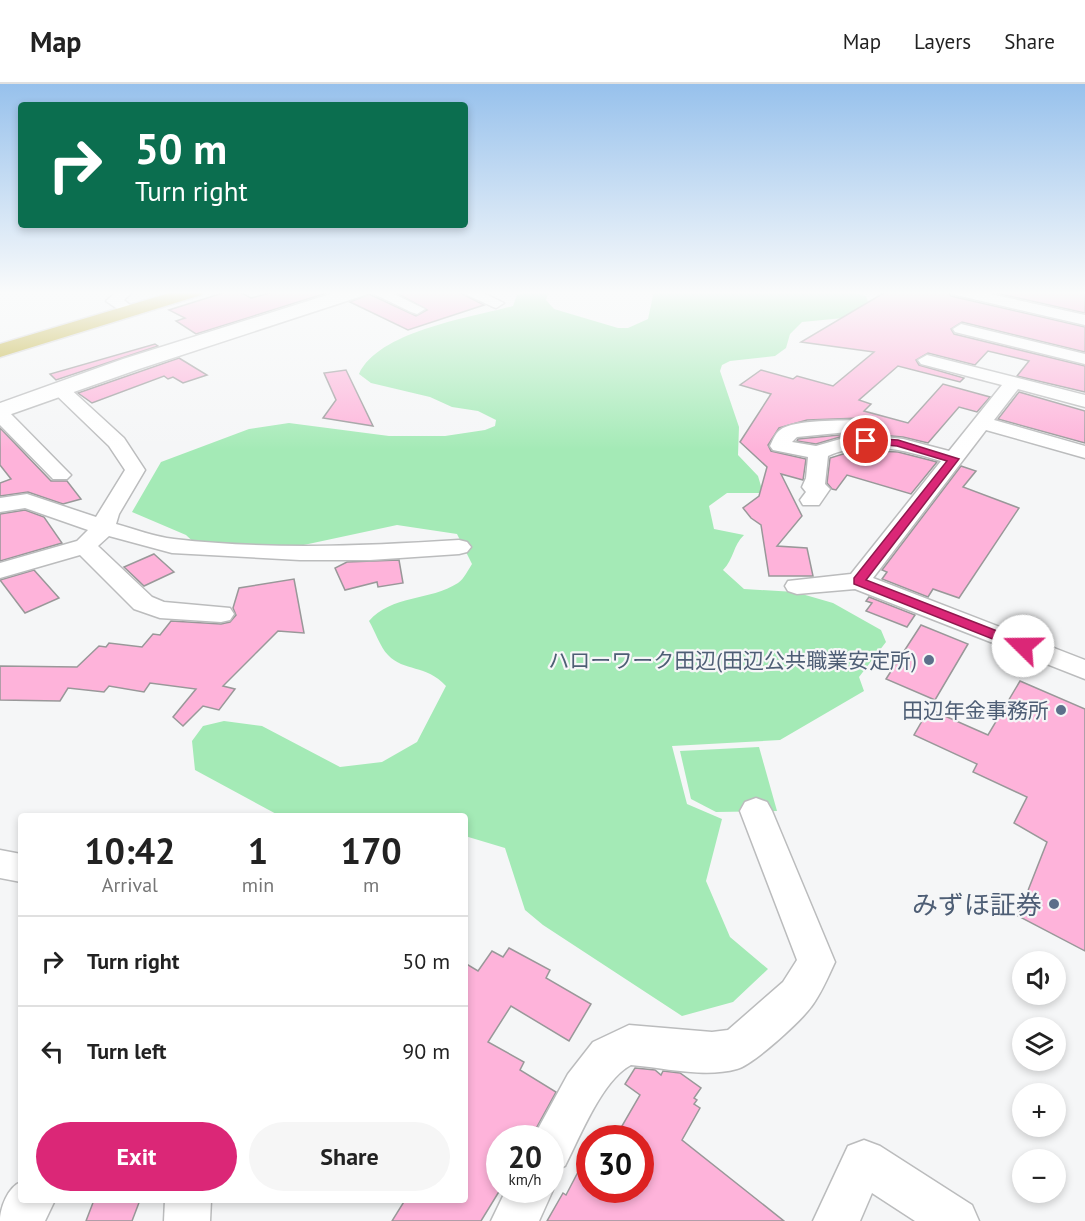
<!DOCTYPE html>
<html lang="en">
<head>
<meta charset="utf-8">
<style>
	:root { --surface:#fff; --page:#f6f6f6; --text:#222; --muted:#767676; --line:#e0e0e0; --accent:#db2777 }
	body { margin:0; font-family:"PT Sans","Noto Sans JP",sans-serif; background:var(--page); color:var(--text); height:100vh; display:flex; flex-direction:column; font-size:22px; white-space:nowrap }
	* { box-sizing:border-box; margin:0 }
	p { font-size:20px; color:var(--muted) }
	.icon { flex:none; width:33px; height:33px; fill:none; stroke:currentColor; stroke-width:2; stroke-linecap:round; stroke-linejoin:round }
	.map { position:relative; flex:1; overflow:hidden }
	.details { position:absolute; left:18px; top:729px; width:450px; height:390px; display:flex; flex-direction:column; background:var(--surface); border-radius:6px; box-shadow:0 3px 9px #0003 }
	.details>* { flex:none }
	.top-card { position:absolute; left:18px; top:18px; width:450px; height:126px; border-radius:6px; box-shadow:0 3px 9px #0003; background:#0b6e4f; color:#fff; overflow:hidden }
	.controls { position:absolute; left:1012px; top:867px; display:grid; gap:12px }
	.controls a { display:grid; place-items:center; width:54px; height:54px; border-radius:50%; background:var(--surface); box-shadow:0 3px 9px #0003; font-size:30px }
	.speed { position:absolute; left:486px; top:1041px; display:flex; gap:12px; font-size:30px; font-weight:700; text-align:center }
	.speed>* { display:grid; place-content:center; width:78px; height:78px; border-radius:50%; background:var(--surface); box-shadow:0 3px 9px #0003; line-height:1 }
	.speed small { font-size:15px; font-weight:400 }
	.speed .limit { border:9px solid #d22; background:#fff; color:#111 }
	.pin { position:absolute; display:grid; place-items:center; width:51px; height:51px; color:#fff; margin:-26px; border:3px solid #fff; border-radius:50%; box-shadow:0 2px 6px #0007 }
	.me { position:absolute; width:66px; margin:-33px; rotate:292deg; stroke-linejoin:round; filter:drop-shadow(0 0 4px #0008) }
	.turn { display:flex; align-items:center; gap:21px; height:126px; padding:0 18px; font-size:27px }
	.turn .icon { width:78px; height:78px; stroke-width:2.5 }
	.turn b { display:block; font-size:42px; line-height:51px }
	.eta { display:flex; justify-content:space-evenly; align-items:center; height:102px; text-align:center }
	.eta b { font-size:36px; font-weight:600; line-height:42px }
	.action { display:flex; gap:12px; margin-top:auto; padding:12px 18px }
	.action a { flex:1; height:69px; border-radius:36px; background:var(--accent); color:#fff; font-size:24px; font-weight:600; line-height:69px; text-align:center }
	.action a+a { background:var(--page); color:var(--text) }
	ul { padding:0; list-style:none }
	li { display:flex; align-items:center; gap:18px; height:90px; padding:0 18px; border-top:2px solid var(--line) }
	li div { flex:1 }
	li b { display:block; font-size:22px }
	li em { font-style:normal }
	header { display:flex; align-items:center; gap:36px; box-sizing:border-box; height:84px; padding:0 30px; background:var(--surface); border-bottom:2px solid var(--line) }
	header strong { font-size:28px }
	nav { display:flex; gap:33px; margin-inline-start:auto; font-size:21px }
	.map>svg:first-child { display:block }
	.green { fill:#a4eab6 }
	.building { fill:#feb3da; stroke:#999899; stroke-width:1.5 }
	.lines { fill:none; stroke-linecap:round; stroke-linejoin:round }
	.street-casing { stroke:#bbbcbd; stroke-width:3 }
	.secondary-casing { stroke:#bbbcbd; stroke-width:3 }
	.highway-casing { stroke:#d3d3d3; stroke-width:3 }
	.street { fill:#fff; fill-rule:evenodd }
	.secondary { fill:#fff; fill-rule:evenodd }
	.highway { fill:#bbaa2b; fill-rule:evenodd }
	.route { fill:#db2777; stroke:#8e194d; stroke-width:1.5 }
	.service-dot { fill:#5c6f8a; stroke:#f5f6f7; stroke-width:2 }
	.labels { text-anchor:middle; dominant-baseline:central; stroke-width:4.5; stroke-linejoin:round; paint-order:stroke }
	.service-label { font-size:21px; fill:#4e5e75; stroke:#f5f6f7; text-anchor:end }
	.near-service-label { font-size:26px; fill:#4e5e75; stroke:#f5f6f7; text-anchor:end }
</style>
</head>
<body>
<header>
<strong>Map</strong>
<nav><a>Map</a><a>Layers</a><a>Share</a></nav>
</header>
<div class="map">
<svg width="1085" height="1137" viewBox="0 0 1085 1137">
	<rect width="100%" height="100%" fill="#f5f6f7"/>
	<g class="green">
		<path d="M528,207H549L546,216L554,225L618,244H628L648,235L654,207H849L866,212L868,218L843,234L802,238L790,250L786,264L775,272L730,277L722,281L720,287L739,343L738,371L758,392L763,409H727L709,422L714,445L744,451C733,461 734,475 723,486L744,505L795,508L833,519L881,546L886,558L859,593L864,607L780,656L672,662L687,720L722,735L706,797L730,853L768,885L733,918L682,932L543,841L525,826L505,764L465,752V732H280L195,686L192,657L203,642L224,637L262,642L340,683L382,678L417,658L446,602C426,580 404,588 388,571C380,563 375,547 369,537C391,511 430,517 458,499C464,495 468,486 472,480L457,450L397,441L299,462L202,466L186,451L132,428L161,378L249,345L289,339L389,352H445L485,346L495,342L496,336L478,327L452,323L430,313L371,299L359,290C379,247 469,234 513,222L517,211Z"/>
		<polygon points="759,663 777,727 716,728 691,715 680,667"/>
	</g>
	<g class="building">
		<polygon points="229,207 238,207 251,214 277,207 333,207 196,250 176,237 185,234 169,226"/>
		<polygon points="393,207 457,207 484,221 408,246 350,218 369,210 416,232 427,226"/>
		<polygon points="887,207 948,207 951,212 1085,243 1085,268 962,238 951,245 954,250 1085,282 1085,308 1017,292 1029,277 988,267 975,281 928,269 916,276 919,281 964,294 960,298 898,282 859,316 871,320 864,327 908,339 943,300 990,313 977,328 959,323 928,359 903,353 856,349 868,348 873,342 869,336 861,334 807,336 779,344 768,361 771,367 806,375 803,396 781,390 802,432 777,462 807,464 813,492 769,492 761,441 751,434 743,424 759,412 767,383 740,358 771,310 740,301 761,286 793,295 797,292 833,302 874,268 801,258"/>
		<polygon points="987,207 1085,207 1085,229"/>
		<polygon points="155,260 158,262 56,296 50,290"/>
		<polygon points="179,274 207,291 183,299 173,293 168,295 164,292 92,319 78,309"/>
		<polygon points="346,286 373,342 323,334 336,316 324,289"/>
		<polygon points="1019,308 1085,327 1085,359 998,335"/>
		<polygon points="0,344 51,397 67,397 81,415 63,420 28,408 0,412 0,399 11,395 0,381"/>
		<polygon points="850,350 816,360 797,357 798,355"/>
		<polygon points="856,366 898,368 937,378 911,410 847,391 836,406 832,405 827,399 830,374"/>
		<polygon points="961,382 976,387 963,403 1019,424 959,514 933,505 928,513 882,495 887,488 882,486"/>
		<polygon points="25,426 44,433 62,459 0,477 0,430"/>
		<polygon points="154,470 174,488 144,502 124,483"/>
		<polygon points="399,476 403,499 378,503 377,498 345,506 335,484 347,478"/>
		<polygon points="34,486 59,514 25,529 0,496"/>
		<polygon points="294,495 304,549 278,547 223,602 235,605 219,626 203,622 183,642 173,633 196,605 150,599 144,608 109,602 104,608 68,604 60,617 0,616 0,582 77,583 99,562 106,563 109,559 142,563 153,550 160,551 171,537 221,540 230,538 236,531 233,524 239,504"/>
		<polygon points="869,513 915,531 907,543 866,527 872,519 866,517"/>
		<polygon points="921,541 968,560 935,616 886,595"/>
		<polygon points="1020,597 1085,625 1085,867 1018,832 1047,758 1014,739 1027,713 973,688 977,680 914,651 929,625 988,651"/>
		<polygon points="509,864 550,886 546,894 591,920 569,957 511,922 488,958 524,978 520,986 556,1008 533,1050 522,1043 516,1054 500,1054 500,1106 481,1137 392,1137 405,1116 465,1116 465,879 478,887 492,867 503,873"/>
		<polygon points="635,984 655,986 661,991 663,987 680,989 701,1004 694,1014 697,1016 694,1020 700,1024 682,1056 784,1137 547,1137 563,1109 566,1111 590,1065 590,1106 640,1106 640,1054 615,1054 640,1011 625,1000"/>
		<polygon points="94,1116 140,1116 132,1137 86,1137"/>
	</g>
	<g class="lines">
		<g class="street-casing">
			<g id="street">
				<polygon points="117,207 133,207 124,216 132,223 129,226 119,226 106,217"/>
				<polygon points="368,207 388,207 425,225 417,230 411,228"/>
				<polygon points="459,207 479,207 504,219 496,224 491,222"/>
				<polygon points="950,207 977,207 1085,231 1085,241 952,210"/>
				<polygon points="961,240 1085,270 1085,280 955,248 953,245"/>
				<path d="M927,271L1085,311V323L1018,305L994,336L1085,362V374L986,346L873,494L1085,576V595L855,505L797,510L788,507L785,502L788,497L851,490L941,377C904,366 865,355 828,372L825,400L830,405L819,421H803L800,416L806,408L802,403L806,394L808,373L773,366L770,362C773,356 775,350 780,346C794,335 843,337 861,336L868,338L871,342L868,346L797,353L792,358L816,362L851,352L868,351L903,355L949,367L1002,301L921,280L918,276Z"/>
				<path d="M60,300L66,301L124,354L145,386L119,430L116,440C135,445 155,453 174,455C269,466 365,462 459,456L467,458L471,463L467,468L459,470L370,476H300L172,469L109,452L98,462L152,513L164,518L230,524L234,530L230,536L221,538L160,534L134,525L80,471L0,494V479L77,457L88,446L25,424L0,428V414L27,410L96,433L125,386L109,362L54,309L51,305Z"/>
				<polygon points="0,324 7,326 67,387 71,391 67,395 53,395 0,341"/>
				<path d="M756,714L767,718L772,727L835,878C828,893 821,910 811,923C801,937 753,981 737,985C705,994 665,984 631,981C602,996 580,1053 565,1082L550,1089V1054H533L568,990L593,958L629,941L712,948L728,946L783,898L797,876L740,727L745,718Z"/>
				<polygon points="0,766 21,770 21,798 0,794"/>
				<polygon points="864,1056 880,1062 972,1121 979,1137 915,1137 872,1109 860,1137 813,1137 848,1062"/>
				<path d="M21,1098V1116H55L45,1137H0C0,1124 8,1103 21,1098Z"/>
				<polygon points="550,1099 553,1106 539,1137 491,1137 506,1106 550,1106"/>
				<polygon points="165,1116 211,1116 210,1137 164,1137"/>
			</g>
		</g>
		<g class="secondary-casing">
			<polygon id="secondary" points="340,207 368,207 365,211 139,285 0,334 0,319 123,275"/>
		</g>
		<g class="highway-casing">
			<polygon id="highway" points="176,207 204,207 201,211 0,273 0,260"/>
		</g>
		<use href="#street" class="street"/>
		<use href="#secondary" class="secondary"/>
		<use href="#highway" class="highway"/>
	</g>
	<linearGradient id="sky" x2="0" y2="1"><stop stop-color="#97c1ec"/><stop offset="0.57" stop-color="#fafbfb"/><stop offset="1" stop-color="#fafbfb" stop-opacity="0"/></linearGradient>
	<rect width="1085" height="366" fill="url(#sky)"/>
	<polygon class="route" points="866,354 898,356 959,375 866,496 1028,559 1028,565 1018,565 854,500 854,494 947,377 897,362 863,359 861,357"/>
	<g class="service-dot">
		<circle cx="929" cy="576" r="6"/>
		<circle cx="1061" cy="626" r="6"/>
		<circle cx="1054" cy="820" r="6"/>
	</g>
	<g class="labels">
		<g class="service-label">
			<text x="917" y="576">ハローワーク田辺(田辺公共職業安定所)</text>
			<text x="1049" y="626">田辺年金事務所</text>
		</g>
		<g class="near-service-label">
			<text x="1042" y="820">みずほ証券</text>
		</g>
	</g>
</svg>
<div class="controls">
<a><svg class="icon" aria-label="sound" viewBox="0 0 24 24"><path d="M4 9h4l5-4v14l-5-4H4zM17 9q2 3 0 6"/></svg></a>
<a><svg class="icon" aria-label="layers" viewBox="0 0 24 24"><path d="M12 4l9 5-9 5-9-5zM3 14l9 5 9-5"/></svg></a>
<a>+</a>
<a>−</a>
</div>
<div class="speed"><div>20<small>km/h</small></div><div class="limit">30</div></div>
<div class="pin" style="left:866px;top:357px;background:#d93025"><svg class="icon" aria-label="arrive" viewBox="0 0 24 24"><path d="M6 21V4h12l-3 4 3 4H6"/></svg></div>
<svg class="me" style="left:1023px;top:562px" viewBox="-20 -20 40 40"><circle r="19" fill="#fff"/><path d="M0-13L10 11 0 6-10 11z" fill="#db2777"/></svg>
<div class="top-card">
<div class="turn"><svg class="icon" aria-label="right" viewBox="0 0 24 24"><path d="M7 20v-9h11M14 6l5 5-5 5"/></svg><div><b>50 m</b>Turn right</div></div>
</div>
<section class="details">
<div class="eta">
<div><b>10:42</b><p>Arrival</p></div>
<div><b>1</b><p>min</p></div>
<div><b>170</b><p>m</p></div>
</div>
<ul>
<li><svg class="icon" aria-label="right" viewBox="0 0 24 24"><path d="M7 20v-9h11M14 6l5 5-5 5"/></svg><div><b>Turn right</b></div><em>50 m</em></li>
<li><svg class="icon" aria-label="left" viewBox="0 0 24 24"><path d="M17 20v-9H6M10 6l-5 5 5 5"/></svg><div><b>Turn left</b></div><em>90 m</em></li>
</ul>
<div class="action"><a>Exit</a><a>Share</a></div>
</section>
</div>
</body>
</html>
